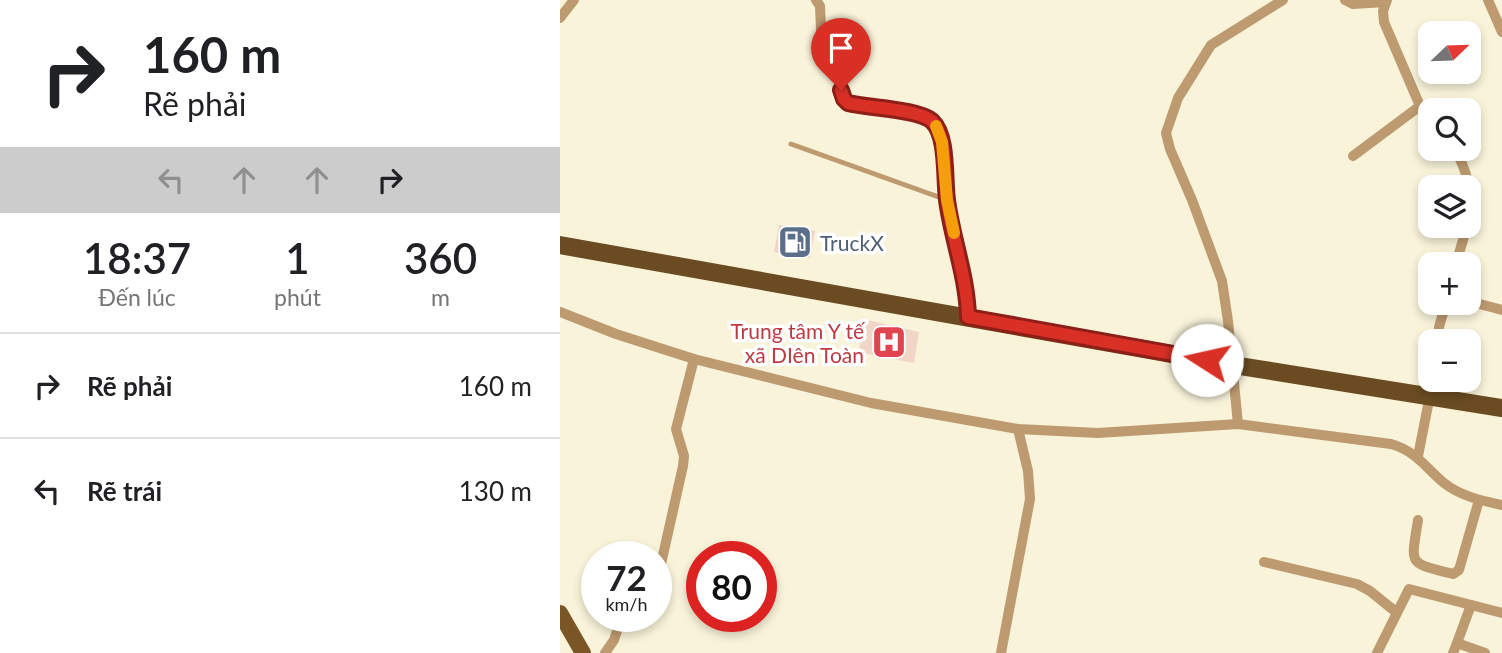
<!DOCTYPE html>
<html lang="vi">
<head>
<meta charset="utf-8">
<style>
	:root { --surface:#fff; --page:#f6f6f6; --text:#202124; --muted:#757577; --line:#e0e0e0 }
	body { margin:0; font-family:Lato,sans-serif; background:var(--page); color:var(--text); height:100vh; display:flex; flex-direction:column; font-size:26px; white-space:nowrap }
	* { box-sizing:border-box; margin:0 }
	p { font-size:23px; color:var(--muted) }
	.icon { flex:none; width:38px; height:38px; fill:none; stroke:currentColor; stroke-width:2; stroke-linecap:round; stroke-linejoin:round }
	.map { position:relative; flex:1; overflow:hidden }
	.side { display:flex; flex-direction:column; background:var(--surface); width:560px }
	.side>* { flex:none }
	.top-card { background:#fff; color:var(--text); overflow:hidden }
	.needle { width:46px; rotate:67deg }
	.tools { position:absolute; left:858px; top:21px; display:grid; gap:14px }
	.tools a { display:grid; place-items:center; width:63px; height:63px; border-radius:14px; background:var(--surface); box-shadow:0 4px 10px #0003; font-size:35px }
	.speed { position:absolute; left:21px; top:541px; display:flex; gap:14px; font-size:35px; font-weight:700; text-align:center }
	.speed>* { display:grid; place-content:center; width:91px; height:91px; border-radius:50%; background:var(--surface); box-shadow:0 4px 10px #0003; line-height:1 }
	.speed small { font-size:18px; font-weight:400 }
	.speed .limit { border:10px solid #d22; background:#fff; color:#111 }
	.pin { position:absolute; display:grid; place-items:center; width:60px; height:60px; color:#fff; margin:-72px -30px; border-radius:50% 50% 50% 0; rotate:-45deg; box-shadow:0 0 7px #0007 }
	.pin .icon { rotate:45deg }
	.me { position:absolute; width:77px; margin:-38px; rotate:280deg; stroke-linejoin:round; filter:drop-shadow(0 0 5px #0008) }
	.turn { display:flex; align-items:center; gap:24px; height:147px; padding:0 28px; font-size:32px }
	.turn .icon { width:91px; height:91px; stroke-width:2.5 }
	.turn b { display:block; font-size:49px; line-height:60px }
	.lanes { display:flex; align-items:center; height:66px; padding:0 28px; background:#0003; justify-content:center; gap:35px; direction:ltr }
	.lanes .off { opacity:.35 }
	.eta { display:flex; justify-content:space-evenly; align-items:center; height:119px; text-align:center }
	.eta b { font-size:42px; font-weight:600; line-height:49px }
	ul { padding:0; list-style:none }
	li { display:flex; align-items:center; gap:21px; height:105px; padding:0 28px; border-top:2px solid var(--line) }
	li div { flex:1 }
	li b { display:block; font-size:26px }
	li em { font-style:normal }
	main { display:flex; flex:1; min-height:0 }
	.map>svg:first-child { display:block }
	.building { fill:#f1d6c8 }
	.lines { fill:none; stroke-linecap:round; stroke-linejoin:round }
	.service { stroke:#bd9a70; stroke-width:5 }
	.minor { stroke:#bd9a70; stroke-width:10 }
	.primary { stroke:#7a5627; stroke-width:16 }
	.trunk { stroke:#6b4c22; stroke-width:18 }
	.route-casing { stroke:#8d1f18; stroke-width:18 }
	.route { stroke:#d93025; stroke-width:12 }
	.slow { stroke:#f59e0b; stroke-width:12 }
	.labels { text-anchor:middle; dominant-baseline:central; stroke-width:7; stroke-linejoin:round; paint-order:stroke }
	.service-label { font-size:21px; fill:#4e5e75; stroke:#fff; text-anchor:start }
	.health-label { font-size:21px; fill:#be3a42; stroke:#fff; text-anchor:end }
</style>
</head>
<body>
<main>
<section class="side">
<div class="top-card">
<div class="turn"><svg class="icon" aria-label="right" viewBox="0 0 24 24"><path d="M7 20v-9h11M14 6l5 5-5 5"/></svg><div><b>160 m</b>Rẽ phải</div></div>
<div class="lanes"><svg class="icon off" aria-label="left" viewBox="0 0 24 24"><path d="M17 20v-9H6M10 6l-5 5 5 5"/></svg><svg class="icon off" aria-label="ahead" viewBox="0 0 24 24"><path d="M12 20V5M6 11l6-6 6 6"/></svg><svg class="icon off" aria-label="ahead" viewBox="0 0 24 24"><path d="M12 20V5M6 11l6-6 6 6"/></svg><svg class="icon" aria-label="right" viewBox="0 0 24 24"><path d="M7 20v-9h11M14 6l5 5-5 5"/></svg></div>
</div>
<div class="eta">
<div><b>18:37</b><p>Đến lúc</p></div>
<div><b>1</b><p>phút</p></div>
<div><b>360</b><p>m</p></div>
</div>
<ul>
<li><svg class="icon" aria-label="right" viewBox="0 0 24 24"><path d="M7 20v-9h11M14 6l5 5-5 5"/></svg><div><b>Rẽ phải</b></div><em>160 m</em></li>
<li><svg class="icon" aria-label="left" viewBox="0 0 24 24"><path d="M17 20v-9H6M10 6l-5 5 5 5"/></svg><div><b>Rẽ trái</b></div><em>130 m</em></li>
</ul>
</section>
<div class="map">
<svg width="942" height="653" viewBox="0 0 942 653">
	<rect width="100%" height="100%" fill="#f8f3d9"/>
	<g class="building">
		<polygon points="219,225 255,231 250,258 214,252"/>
		<polygon points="307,320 359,332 354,363 298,352"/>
	</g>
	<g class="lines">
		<polyline class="service" points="231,144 387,200"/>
		<g class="minor">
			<path d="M256,0L260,6L262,52L278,66L284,99L294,104C313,107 359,110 372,122C388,137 384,179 387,200C393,239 407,277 408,317"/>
			<polyline points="785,0 793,4 826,2"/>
			<polyline points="827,0 823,11 824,22 860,106 870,118"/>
			<polyline points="928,0 942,32"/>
			<polyline points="0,18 14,0"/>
			<path d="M894,149C908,170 912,191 908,216"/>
			<polyline points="793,156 860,106"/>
			<polyline points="896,264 907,226"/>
			<polyline points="908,301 942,310"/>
			<path d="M0,312L56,334L134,359L311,403L458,429L538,433L678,424L831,444C856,451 866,468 884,483C900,496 923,501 942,505"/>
			<polyline points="879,341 879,327 886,303"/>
			<polyline points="678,424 668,321 662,281 632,200 610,149 606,133 618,98 651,45 723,0"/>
			<polyline points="858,456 873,380"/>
			<path d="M858,520C851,566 847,562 893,574L899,570L919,500"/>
			<polyline points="704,562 797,584 810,591 836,612"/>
			<polyline points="96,570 101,564 123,466 124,456 116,429 134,359"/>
			<polyline points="897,643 911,605"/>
			<polyline points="45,653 54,640 62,616"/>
			<polyline points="441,653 470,499 468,471 458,429"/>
			<polyline points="817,653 849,589 942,613"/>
			<polyline points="893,653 897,643 925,653"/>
		</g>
		<polyline class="primary" points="0,613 23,653"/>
		<polyline class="trunk" points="0,245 673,365 942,408"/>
	</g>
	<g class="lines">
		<g class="route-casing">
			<path id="route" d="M281,90L284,99L288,103C308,108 358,109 372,121C388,136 384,178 387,200C392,239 407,276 408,317L647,360"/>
		</g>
		<use href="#route" class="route"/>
		<polyline class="slow" points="376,126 382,142 387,200 394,233"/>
	</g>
	<defs>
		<g id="fuel-square" transform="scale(1.75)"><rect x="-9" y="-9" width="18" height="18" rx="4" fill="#5c6f8a" stroke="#fff"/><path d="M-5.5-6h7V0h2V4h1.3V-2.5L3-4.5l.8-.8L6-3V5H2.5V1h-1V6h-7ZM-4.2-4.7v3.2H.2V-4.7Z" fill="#fff"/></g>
		<g id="hospital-square" transform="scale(1.75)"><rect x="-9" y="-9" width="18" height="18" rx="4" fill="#e0444e" stroke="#fff"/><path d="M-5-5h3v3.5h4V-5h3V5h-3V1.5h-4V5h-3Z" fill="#fff"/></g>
	</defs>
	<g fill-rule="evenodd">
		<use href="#fuel-square" x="235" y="242"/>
		<use href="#hospital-square" x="329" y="342"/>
	</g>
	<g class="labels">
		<g class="service-label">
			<text x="260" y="242">TruckX</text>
		</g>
		<g class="health-label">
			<text x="304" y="330">Trung tâm Y tế<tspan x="304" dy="24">xã DIên Toàn</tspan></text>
		</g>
	</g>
</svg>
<div class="tools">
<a><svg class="needle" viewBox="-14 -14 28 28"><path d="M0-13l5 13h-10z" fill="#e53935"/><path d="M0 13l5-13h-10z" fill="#757577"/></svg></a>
<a><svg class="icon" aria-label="search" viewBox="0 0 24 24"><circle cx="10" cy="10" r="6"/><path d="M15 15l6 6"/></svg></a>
<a><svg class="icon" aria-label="layers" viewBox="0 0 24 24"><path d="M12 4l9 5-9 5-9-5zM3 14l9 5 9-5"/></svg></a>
<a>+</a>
<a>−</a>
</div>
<div class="speed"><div>72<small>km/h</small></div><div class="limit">80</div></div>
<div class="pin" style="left:281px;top:90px;background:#d93025"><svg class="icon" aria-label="arrive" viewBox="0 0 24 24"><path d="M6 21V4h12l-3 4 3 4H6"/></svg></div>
<svg class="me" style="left:647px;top:360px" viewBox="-20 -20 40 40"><circle r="19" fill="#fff"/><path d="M0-13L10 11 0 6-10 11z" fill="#d93025"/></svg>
</div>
</main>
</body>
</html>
